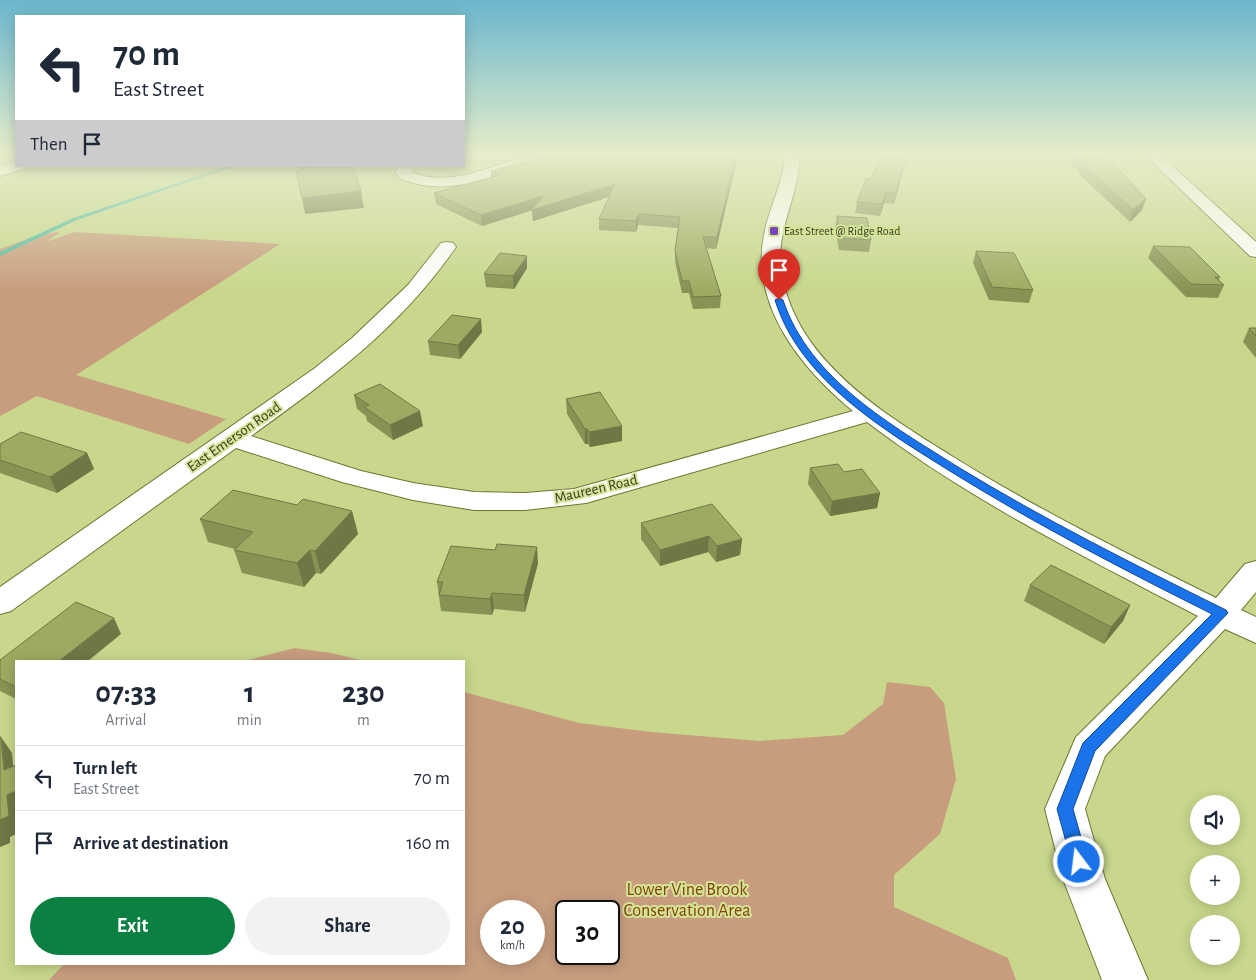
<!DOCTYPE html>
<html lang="en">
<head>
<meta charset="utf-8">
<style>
	:root { --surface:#fff; --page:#f2f2f3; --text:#1f2937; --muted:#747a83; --line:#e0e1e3; --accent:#0b8043 }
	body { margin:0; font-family:"Alegreya Sans",sans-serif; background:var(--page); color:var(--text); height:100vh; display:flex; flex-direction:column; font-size:19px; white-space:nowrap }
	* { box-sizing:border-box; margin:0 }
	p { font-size:16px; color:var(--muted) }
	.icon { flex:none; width:28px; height:28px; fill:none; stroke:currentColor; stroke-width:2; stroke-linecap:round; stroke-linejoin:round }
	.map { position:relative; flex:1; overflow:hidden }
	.details { position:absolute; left:15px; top:660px; width:450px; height:305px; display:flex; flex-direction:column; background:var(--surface); border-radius:0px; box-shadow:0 2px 12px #0003 }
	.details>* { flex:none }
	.guide { position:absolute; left:15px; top:15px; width:450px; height:152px; border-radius:0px; box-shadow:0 2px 12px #0003; background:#fff; color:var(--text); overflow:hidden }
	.controls { position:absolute; left:1190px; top:795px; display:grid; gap:10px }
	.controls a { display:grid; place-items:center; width:50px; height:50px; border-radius:50%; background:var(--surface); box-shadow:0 2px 12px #0003; font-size:25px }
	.speed { position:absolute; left:480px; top:900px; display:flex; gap:10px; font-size:25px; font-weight:700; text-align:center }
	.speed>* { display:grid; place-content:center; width:65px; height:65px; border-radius:50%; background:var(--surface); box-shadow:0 2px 12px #0003; line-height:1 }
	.speed small { font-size:12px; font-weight:400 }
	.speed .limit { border:2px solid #111; border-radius:8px; background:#fff; color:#111 }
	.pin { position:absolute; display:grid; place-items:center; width:42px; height:42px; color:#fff; margin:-51px -21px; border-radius:50% 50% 50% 0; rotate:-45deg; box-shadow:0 0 5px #0007 }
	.pin .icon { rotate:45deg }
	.me { position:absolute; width:55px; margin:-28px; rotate:345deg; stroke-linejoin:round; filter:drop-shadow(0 0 4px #0008) }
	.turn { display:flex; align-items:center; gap:18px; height:105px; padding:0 15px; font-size:22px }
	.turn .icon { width:65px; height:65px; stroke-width:2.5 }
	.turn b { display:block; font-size:35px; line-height:42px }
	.then { display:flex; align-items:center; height:48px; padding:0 15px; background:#0003; gap:10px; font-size:19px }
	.eta { display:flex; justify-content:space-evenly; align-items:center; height:85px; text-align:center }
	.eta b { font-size:30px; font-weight:700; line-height:35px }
	.button { display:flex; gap:10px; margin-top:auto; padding:10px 15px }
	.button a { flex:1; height:58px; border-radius:30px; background:var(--accent); color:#fff; font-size:20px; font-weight:700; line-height:58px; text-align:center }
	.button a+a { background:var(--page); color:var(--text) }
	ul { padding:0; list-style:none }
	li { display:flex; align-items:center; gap:15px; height:65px; padding:0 15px; border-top:1px solid var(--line) }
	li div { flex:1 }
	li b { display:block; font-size:19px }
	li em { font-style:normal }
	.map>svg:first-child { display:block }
	.green { fill:#c89d7e; fill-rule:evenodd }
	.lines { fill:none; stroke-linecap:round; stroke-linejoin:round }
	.stream { fill:#4dbaa4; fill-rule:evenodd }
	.minor-casing { stroke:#6c7830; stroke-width:2 }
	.minor { fill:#fff; fill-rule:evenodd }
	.wall { fill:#879354 }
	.shaded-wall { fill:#6e7845 }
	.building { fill:#9dab62; stroke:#6e7845 }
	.route { fill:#1a73e8; stroke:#114b97 }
	.poi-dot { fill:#7445bd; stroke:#d5e499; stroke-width:2 }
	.labels { text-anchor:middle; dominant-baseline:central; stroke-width:4; stroke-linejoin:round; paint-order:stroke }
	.far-poi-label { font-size:12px; fill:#383e20; stroke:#d5e499; text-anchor:start }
	.street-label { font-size:15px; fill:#383e20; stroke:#d5e499 }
	.near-park-label { font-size:18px; fill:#824503; stroke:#d5e499 }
</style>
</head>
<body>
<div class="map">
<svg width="1256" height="980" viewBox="0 0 1256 980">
	<rect width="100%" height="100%" fill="#c8d78c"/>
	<g class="green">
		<polygon points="56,232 60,233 45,242 75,232 280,244 76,375 226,419 189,444 37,396 0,416 0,249 33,237"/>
		<polygon points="294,648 331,653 364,661 245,661"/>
		<path d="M887,682L930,687L944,703L956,779L940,834L894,875V907L1008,958L1016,980H49L64,964H464V692L579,723L651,732L760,741L843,735L883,704ZM534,911V954H491V911ZM609,911V954H566V911Z"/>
	</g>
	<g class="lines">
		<polygon class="stream" points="228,166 235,166 77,220 0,256 0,252 73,218"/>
		<g class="minor-casing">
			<g id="minor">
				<polygon points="464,154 513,154 514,156 512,159 507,160 464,161"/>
				<path d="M533,154H556L554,157C503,171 451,201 399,178L395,171L399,166H415L411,172C451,189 494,164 533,154Z"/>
				<path d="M785,154H799C801,196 773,231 782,276C788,308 805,338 827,362C861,400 907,428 950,455C1035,508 1125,553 1216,598L1245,564L1256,561V592L1241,610L1256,617V643L1225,629L1105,756L1085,809L1105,879L1148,980H1102L1063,879L1045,809L1076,737L1198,616C1086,558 968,499 867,422L586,503L525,510H474L413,500L342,482L236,448L11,611L0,614V587L315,368L352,338L408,285L441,243L447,242L453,243L456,247C399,329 331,378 251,436L361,471L413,483L474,492L525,493L574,489L853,411C802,369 750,306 764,235C769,207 784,182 785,154Z"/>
				<polygon points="1144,154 1159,154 1256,242 1256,257 1250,256"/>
				<polygon points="16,162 16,166 26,166 24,169 0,176 0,166"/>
			</g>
		</g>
		<use href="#minor" class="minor"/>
	</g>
	<g class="wall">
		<polygon points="736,154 736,164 716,249 706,248 721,296 720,308 693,309 689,293 682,293 675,262 675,250 678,228 638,225 636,232 599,230 599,219 609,197 533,221 532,210 482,226 436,204 434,193 491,177 491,171"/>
		<polygon points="1064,154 1105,154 1142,210 1130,222 1081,176"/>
		<polygon points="906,157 904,167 894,204 884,203 880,216 855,213 857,202 871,179"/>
		<polygon points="837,216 871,240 869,252 839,250 835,228"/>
		<polygon points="1153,246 1220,277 1219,280 1224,285 1218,298 1186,297 1148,258"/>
		<polygon points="976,251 1033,290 1029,303 989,300 973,263"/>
		<polygon points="527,256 527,268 514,289 486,287 484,274"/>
		<polygon points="1249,328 1256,328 1256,358 1243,342"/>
		<polygon points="482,332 460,359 430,355 428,341"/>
		<polygon points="354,395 423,426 393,440 367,421 366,416 357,409"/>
		<polygon points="566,399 622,441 590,447 588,444 585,444 567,414"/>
		<polygon points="0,444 87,453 94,469 57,493 0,473"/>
		<polygon points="810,468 844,472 880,493 877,508 830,516 808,484"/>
		<polygon points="297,505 352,511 358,534 321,574 316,573 304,587 242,573 234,550 235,549 208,542 200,519"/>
		<polygon points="641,523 742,539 740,555 716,562 708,552 660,566 641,539"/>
		<polygon points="538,563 525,612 494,609 492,615 441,611 437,582"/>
		<polygon points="1030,585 1130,605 1123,621 1104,644 1024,601"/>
		<polygon points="121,634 16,661 16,699 0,691 0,660"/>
	</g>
	<g class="shaded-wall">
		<polygon points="736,154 736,164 716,249 717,237"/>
		<polygon points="906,157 904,167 894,204 896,193"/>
		<polygon points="615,184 615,195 533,221 532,210"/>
		<polygon points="361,191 364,208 305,214 302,198"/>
		<polygon points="886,192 884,203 880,216 882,204"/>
		<polygon points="543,196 543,207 482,226 481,215"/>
		<polygon points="1146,199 1142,210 1130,222 1133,210"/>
		<polygon points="639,214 638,225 636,232 636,221"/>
		<polygon points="527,256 527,268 514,289 513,276"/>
		<polygon points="481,319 482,332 460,359 458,345"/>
		<polygon points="420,411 423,426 393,440 390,425"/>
		<polygon points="622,426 622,441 590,447 589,432"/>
		<polygon points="585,429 587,429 588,444 585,444"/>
		<polygon points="87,453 94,469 57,493 50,477"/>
		<polygon points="880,493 877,508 830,516 832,501"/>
		<polygon points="352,511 358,534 321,574 315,551"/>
		<polygon points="709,536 708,552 660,566 660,550"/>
		<polygon points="742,539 740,555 716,562 717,546"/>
		<polygon points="537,547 538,563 525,612 524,595"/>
		<polygon points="310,550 316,573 304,587 297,563"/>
		<polygon points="492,593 494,609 492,615 490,599"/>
		<polygon points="1130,605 1123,621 1104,644 1111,627"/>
		<polygon points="114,618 121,634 88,661 59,661"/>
		<polygon points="1,737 12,753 15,787 4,770"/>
		<polygon points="16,791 16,834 10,837 10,843 0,847 0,820 7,795"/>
	</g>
	<g class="building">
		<polygon points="554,154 736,154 717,237 703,237 721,296 693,297 689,281 682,281 675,250 680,217 639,214 636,221 599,219 615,184 532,210 543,196 481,215 434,193 500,175 491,171"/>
		<polygon points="882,154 906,157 896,193 886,192 882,204 857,202 866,179 871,179"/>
		<polygon points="1075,154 1105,154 1146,199 1133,210 1084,165"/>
		<polygon points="314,166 352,166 361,191 302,198 296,171 300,171 300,168"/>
		<polygon points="837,216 867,218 871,240 840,238"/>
		<polygon points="1153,246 1190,247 1220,277 1215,277 1224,285 1191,284"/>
		<polygon points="976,251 1014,253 1033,290 992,287"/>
		<polygon points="500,253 527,256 513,276 484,274"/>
		<polygon points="452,315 481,319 458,345 428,341"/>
		<polygon points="1249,328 1256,328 1256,336"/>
		<polygon points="380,384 420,411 390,425 364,407 369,405 354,395"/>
		<polygon points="600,392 622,426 589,432 587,429 585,429 566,399"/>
		<polygon points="21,432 87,453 50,477 0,460 0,444"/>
		<polygon points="838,464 844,472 862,469 880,493 832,501 810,468"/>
		<polygon points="233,490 297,505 303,499 352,511 315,551 310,550 297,563 234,550 253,532 200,519"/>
		<polygon points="712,504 742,539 717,546 709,536 660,550 641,523"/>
		<polygon points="497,544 537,547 524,595 492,593 490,599 439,595 443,582 437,582 451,546 495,550"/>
		<polygon points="1051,565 1130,605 1111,627 1030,585"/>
		<polygon points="76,602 114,618 59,661 16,661 16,687 0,679 0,660"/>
		<polygon points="0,737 1,737 4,770 16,765 16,791 7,795 9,816 0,820"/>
	</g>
	<linearGradient id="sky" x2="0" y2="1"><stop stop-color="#6ab6cd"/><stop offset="0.53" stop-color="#e6edcb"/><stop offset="1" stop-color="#e6edcb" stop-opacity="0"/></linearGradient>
	<rect width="1256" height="291" fill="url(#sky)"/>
	<path class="route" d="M779,298L783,300C809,379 893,426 958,467C1045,520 1135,565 1226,610L1228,613L1095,751L1073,809L1088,862L1085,867L1079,870L1073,867L1057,809L1081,748L1083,743L1212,614C1124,570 1037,525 953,473C886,431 800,381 775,300Z"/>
	<rect class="poi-dot" x="769" y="226" width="10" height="10" rx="2.5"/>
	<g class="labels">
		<g class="far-poi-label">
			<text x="784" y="231">East Street @ Ridge Road</text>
		</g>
		<g class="street-label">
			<text transform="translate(234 437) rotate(-35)">East Emerson Road</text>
			<text transform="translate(596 489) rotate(-13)">Maureen Road</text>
		</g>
		<g class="near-park-label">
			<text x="687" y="890">Lower Vine Brook<tspan x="687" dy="21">Conservation Area</tspan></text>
		</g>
	</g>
</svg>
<div class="controls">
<a><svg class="icon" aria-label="sound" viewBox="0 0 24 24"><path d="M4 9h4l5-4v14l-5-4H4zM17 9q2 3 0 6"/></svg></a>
<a>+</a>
<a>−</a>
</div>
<div class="speed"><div>20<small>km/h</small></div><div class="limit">30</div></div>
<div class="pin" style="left:779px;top:300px;background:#d93025"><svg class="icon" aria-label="arrive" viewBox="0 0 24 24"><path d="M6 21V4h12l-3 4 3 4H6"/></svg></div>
<svg class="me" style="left:1079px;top:862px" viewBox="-20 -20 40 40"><circle r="17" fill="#1a73e8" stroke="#fff" stroke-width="3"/><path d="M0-11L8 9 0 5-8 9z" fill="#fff"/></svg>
<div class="guide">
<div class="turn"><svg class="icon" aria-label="left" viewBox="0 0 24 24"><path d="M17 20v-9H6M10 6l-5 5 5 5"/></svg><div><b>70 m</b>East Street</div></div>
<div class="then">Then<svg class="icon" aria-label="arrive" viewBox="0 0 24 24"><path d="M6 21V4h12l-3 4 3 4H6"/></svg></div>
</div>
<section class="details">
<div class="eta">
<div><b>07:33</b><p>Arrival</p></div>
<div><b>1</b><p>min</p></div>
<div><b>230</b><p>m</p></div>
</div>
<ul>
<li><svg class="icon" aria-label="left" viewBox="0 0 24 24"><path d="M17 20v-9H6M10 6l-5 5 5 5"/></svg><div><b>Turn left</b><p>East Street</p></div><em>70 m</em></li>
<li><svg class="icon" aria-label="arrive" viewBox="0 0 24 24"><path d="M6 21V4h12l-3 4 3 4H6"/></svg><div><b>Arrive at destination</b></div><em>160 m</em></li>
</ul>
<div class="button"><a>Exit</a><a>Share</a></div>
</section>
</div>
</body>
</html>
